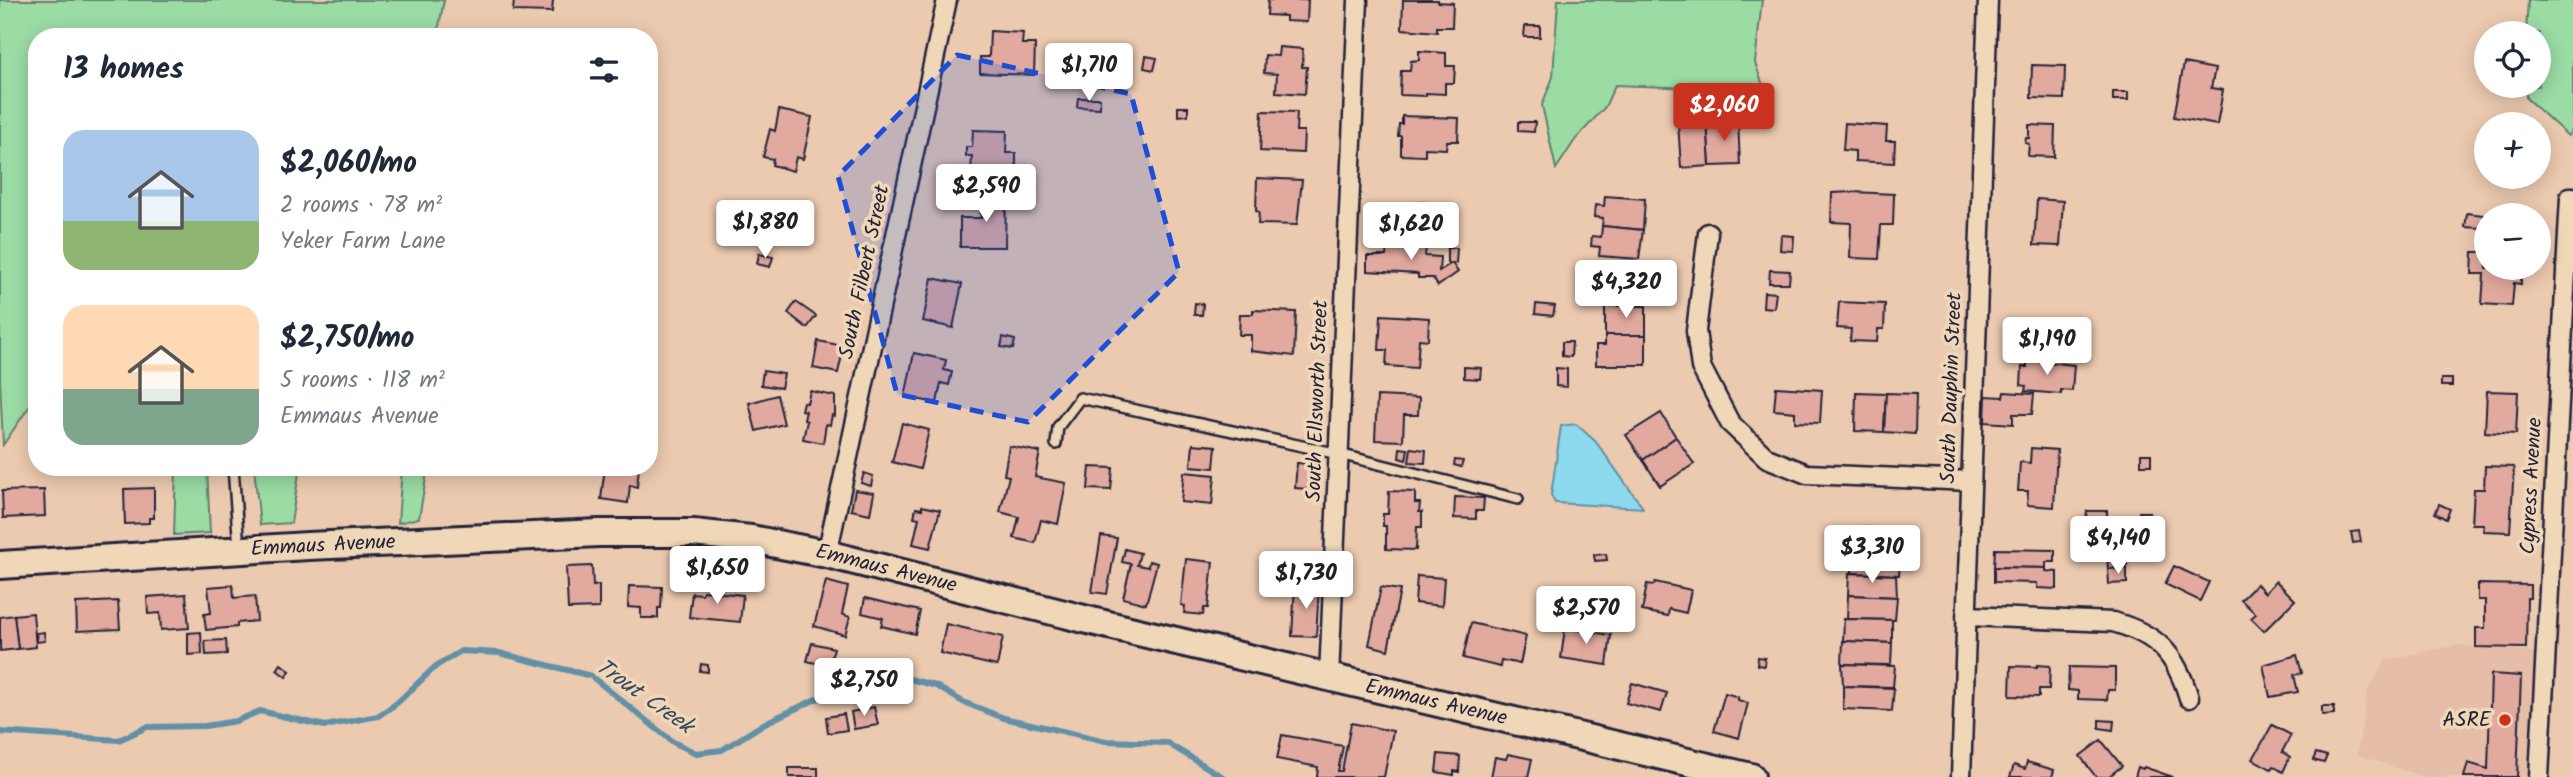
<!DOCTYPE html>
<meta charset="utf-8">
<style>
:root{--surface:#fff;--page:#f6f6f7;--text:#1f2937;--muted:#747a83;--accent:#c8321e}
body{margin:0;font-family:Kalam,sans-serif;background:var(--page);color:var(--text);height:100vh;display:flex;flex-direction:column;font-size:26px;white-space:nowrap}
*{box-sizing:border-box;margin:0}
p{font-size:23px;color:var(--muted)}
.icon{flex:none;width:38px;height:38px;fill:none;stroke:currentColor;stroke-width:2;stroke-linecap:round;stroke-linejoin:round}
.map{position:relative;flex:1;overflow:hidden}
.drawer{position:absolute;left:28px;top:28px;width:630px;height:448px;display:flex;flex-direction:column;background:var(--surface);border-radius:28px;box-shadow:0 4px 18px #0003}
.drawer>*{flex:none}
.buttons{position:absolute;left:2474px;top:21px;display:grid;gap:14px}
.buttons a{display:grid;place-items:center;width:77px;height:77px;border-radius:50%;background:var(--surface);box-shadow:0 4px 18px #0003;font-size:35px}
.price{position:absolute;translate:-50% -60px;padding:0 16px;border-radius:7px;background:#fff;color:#222;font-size:23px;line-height:46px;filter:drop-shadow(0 2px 4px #0008)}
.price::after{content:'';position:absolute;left:50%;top:42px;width:21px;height:16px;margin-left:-10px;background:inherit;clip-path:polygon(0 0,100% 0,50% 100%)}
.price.selected{background:var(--accent);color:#fff}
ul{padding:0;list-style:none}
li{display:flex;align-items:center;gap:21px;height:175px;padding:0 35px}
li span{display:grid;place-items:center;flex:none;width:196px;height:140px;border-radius:21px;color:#555}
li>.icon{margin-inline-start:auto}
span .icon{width:84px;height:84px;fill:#fffc;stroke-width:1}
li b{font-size:30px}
h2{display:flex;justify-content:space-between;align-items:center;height:84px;padding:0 35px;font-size:30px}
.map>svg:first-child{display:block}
.built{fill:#e5bda9}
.green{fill:#9bdca5;stroke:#5e7f70;stroke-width:2}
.water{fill:#8dd9ed;stroke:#6290a6;stroke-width:2}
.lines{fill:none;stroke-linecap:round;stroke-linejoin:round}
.stream{stroke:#6290a6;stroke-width:6}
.building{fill:#e2aa9e;stroke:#22223b;stroke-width:2}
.service-casing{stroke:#22223b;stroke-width:14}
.minor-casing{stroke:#22223b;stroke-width:23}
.secondary-casing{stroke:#22223b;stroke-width:32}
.service{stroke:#efd7b7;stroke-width:9}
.minor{stroke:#efd7b7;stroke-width:18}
.secondary{stroke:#efd7b7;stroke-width:26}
.marked{fill:#1d4ed8;fill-opacity:0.2;stroke:#1d4ed8;stroke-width:5;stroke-dasharray:14 9;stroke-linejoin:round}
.poi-dot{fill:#c8321e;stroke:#efd7b7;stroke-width:2.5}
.labels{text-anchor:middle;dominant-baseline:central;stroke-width:7;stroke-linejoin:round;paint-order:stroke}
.street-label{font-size:21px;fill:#22223b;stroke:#efd7b7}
.poi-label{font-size:21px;fill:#22223b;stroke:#efd7b7;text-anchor:end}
.water-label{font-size:23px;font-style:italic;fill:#37475f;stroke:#efd7b7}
</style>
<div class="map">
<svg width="2573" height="777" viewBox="0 0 2573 777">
<rect width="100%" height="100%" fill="#eccab0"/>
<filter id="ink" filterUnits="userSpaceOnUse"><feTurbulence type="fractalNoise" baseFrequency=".0143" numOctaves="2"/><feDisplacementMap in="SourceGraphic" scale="14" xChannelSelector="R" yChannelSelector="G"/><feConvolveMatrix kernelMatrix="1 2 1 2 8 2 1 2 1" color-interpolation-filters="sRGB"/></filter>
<g filter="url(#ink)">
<polygon class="built" points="2457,645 2535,652 2528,777 2425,777 2357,755 2368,690 2386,660"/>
<g class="green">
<polygon points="0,0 444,0 437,37 37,37 37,395 3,445 0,381"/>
<polygon points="1558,0 1762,0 1755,63 1768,99 1722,89 1615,85 1605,107 1575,140 1556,169 1542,105 1553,77"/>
<polygon points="2528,0 2573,0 2573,128 2568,136 2526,98 2526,86 2539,86 2539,33 2526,33"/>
<polygon points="176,467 207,467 210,533 174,535"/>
<polygon points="254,467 300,467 291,523 260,525"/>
<polygon points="402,467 428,467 419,518 398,523"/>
</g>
<polygon class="water" points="1576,424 1596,442 1643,508 1555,503 1551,495 1561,426"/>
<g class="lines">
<polyline class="stream" points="0,732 119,740 147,727 205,726 236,721 260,711 325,726 378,716 397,703 436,666 461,651 499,653 591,676 673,742 696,753 722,750 765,723 829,693 877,682 910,679 936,686 963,702 1004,718 1106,741 1167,743 1223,777"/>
</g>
<g class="building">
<polygon points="514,0 553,0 552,12 513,11"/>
<polygon points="1268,0 1308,0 1307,22 1286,21 1286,16 1267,15"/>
<polygon points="1403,0 1438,0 1438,2 1453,3 1452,27 1437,27 1437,32 1402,29"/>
<polygon points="1525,26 1540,26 1540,37 1524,37"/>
<polygon points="990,31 1023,33 1022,44 1035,44 1034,75 980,73 980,57 989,57"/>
<polygon points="1279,47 1303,49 1302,67 1307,67 1305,94 1276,92 1277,74 1264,73 1265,55 1278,56"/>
<polygon points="1419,51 1446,53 1446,66 1455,66 1454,83 1445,83 1445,94 1426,93 1426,96 1400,95 1401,71 1410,71 1411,61 1419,60"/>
<polygon points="1146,56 1157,58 1154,70 1144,68"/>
<polygon points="2184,63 2215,69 2211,88 2223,90 2217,125 2174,117"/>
<polygon points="2032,65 2065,66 2064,99 2031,98"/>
<rect x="2113" y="92" width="15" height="8"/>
<polygon points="1078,98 1100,98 1100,108 1077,107"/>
<polygon points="1178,107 1188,107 1188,115 1178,116"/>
<polygon points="779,110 812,117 803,159 796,157 793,171 772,165 773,159 763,157 770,129 775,131"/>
<polygon points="1262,111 1297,112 1296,131 1304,131 1303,153 1260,151"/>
<polygon points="1402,116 1459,118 1458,141 1447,141 1446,149 1425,148 1425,156 1401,155 1401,136 1398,136 1399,124 1402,124"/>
<polygon points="1738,120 1740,165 1710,166 1707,121"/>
<polygon points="1707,121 1710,166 1681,168 1678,122"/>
<polygon points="1518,122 1535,122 1534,132 1518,131"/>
<polygon points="1845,123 1887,126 1886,141 1895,141 1894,163 1855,161 1855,151 1843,150"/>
<polygon points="2029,125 2055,126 2054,157 2028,156 2029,144 2025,143 2026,138 2029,138"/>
<polygon points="973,130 1007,131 1006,153 1016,153 1016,173 971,172 972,156 966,156 966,147 972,147"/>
<polygon points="1257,178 1302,180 1297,225 1258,224 1259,212 1256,211"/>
<polygon points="1853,192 1894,194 1893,225 1881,225 1879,259 1850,258 1851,223 1831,222 1832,193"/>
<polygon points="979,194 1006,194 1005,247 960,247 960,218 981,218"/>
<polygon points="1605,196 1645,199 1643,230 1602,226 1603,218 1594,217 1595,205 1604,206"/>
<polygon points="2037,199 2063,201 2060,246 2034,245"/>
<polygon points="1419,202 1450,205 1447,240 1416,237"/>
<polygon points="2467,213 2484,215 2482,228 2465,227"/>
<polygon points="1602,226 1643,230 1639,259 1599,256 1600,247 1591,246 1592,236 1601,237"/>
<polygon points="2486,233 2487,268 2521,268 2521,284 2514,283 2512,306 2482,304 2484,274 2472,274 2473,252 2485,252"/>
<polygon points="1781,235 1794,236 1793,251 1780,250"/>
<polygon points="1420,238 1427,238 1425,256 1440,257 1439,271 1452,263 1458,272 1438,286 1433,278 1418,278 1418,274 1367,271 1367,256 1386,256 1387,242 1420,244"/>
<polygon points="1447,248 1457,248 1456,263 1447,263"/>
<polygon points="759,254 773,257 770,267 757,264"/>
<polygon points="1770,270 1790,271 1789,283 1769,283"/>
<polygon points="932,278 962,284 953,328 923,321"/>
<polygon points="1764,292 1776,293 1774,308 1763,307"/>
<polygon points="796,302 816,316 807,328 788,313"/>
<polygon points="1839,302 1885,304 1884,329 1878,329 1877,342 1850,341 1851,329 1837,328"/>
<polygon points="1195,303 1203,304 1202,315 1194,315"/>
<polygon points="1536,304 1555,306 1553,316 1535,314"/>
<rect x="1605" y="306" width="41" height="29"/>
<polygon points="1253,310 1296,312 1294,356 1251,351 1251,335 1239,335 1240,314 1253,314"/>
<polygon points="1381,315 1429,318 1428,340 1419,339 1417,368 1386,366 1387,350 1379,350"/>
<polygon points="2062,320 2074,320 2074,330 2062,329"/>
<polygon points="1605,335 1646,335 1646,365 1596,365 1596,345 1605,345"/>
<polygon points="1003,337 1015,340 1013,349 1001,347"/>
<rect x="2062" y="338" width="12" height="9"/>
<polygon points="818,341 844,346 838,373 813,368"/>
<polygon points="1562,342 1572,342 1571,357 1562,356"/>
<polygon points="914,353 946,360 944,370 952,372 949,385 941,383 937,403 905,397"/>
<polygon points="2027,360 2074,365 2072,391 2061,390 2061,394 2025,391 2026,386 2021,385 2022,367 2027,367"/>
<polygon points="1464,367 1481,368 1480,379 1464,378"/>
<polygon points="1556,368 1567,369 1567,387 1556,386"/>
<polygon points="763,371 784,374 781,388 761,385"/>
<rect x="2441" y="379" width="11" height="7"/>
<polygon points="1776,387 1822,390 1820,423 1795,422 1795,412 1774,410"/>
<polygon points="810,391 835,396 835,416 832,415 830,425 826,424 823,443 803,439 807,421 804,420 806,411 801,410 803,402 807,403"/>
<polygon points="2487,391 2518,392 2516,434 2485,432"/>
<polygon points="1856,392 1886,393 1884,432 1855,431"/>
<polygon points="2004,392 2034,394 2032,414 2013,414 2013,424 1985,422 1986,396 2003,397"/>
<polygon points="1886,393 1916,394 1915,434 1884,432"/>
<polygon points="777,395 784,424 756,431 749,403"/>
<polygon points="1377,396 1419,398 1418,415 1404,415 1403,441 1375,440"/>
<polygon points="1661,413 1676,437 1643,460 1626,435"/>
<polygon points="902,423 929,430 920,469 892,462"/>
<polygon points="1676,437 1694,464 1660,486 1643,460"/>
<polygon points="1193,444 1216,446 1214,468 1191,466"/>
<polygon points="1009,446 1040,452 1035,477 1066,483 1058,524 1041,520 1035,543 1014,538 1019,517 1000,512 1009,476 1004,475"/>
<polygon points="1400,448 1408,449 1406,460 1399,458"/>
<polygon points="1411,448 1426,450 1425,463 1409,462"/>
<polygon points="2031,448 2057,450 2054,507 2027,505 2028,491 2018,491 2020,462 2030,463"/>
<rect x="2141" y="454" width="10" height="11"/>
<polygon points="1455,460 1463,461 1461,467 1454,465"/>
<polygon points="1297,463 1320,465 1319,490 1295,488"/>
<polygon points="2485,466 2514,467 2510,532 2483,531 2484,524 2472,524 2474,489 2484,489"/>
<polygon points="605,467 639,467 637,487 630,485 628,503 601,499"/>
<polygon points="1090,467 1113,468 1111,490 1088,489"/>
<polygon points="1184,472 1215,475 1212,505 1181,502"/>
<polygon points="864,473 873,476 871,486 861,483"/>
<polygon points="154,488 154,518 149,518 149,523 125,524 124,489"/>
<polygon points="44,490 45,516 3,518 2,491"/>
<polygon points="855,490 874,493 870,514 851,510"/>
<polygon points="1389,491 1415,492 1415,503 1420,503 1419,512 1422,512 1422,527 1417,527 1416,550 1386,549 1386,526 1383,526 1383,514 1388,514"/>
<polygon points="1455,497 1484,498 1483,511 1476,511 1476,519 1454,518"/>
<polygon points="2439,504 2450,509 2446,519 2435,513"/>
<polygon points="922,506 940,510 930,548 913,544 919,518 914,517 916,508 922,509"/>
<polygon points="2087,511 2107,511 2107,521 2086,521"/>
<rect x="2139" y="512" width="10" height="8"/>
<polygon points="1853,527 1902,529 1899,550 1853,548"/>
<polygon points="2359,531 2361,542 2353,543 2351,532"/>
<polygon points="1101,536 1117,538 1107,594 1092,592"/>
<polygon points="1853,548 1901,550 1899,575 1852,573"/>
<polygon points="1125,549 1140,553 1137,565 1148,567 1149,561 1157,563 1146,604 1123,598 1131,564 1122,562"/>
<polygon points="1995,549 2055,550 2055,562 2046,562 2046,568 1994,567"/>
<polygon points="2107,552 2126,552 2127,568 2108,569"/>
<polygon points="1606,554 1607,560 1595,561 1594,555"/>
<polygon points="1186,559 1213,562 1208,608 1204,608 1203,615 1184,613 1185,606 1181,605"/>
<polygon points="592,566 593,586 599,585 599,608 568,609 566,567"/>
<polygon points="2174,566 2209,582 2200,601 2165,584"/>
<polygon points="1994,567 2046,568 2046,571 2057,572 2057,589 2037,588 2037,583 1994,582"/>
<polygon points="2127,568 2127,583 2109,584 2108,569"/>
<polygon points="1849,573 1896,575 1897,597 1848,595"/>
<polygon points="1417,576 1444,578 1442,606 1415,603"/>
<polygon points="826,581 848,587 842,614 850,617 845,635 814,626"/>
<polygon points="2276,581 2295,600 2264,631 2251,618 2256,614 2241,600 2257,584 2265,593"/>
<polygon points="1655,582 1691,590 1686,613 1669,609 1668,616 1642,611 1647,584 1654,585"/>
<polygon points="2478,584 2530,585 2530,598 2527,598 2526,648 2476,647 2476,628 2485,628 2485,600 2478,600"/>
<polygon points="233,585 234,598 255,596 257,621 237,623 237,627 206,630 204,614 211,613 208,587"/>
<polygon points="1295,585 1319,586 1316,637 1292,636"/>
<polygon points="629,586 662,587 661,608 658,608 658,618 641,618 641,608 628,607"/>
<polygon points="1381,587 1400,590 1388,650 1369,645"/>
<polygon points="703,591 743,595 740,622 689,617 692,593 702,594"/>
<polygon points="186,594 189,628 161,630 160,613 148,614 147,597"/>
<polygon points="1848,595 1897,597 1895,620 1847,619"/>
<polygon points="865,598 920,611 915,634 881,626 883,618 862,613"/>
<polygon points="118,601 120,629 77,631 76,603"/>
<polygon points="33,613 36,647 18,649 14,615"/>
<polygon points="14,615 18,649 0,651 0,617"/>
<polygon points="1844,619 1892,620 1892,643 1843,641"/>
<polygon points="1471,623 1526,636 1520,664 1501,660 1500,667 1463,658"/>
<polygon points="946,624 1003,637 997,666 940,653"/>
<polygon points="1565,628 1611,635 1607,665 1561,658"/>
<polygon points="44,632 45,641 37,642 36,633"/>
<polygon points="201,632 202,654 188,655 188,633"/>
<polygon points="226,640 227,654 206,655 205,641"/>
<polygon points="1843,641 1892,643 1891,665 1842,664"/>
<polygon points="812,643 834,648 829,666 807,661"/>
<polygon points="2297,655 2302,673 2294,675 2298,692 2270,697 2263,665"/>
<polygon points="1758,657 1765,658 1764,666 1757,665"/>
<polygon points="281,664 290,671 286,677 277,670"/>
<polygon points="701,664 708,665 708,672 700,671"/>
<polygon points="1842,664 1895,666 1893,687 1843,686"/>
<polygon points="2037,665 2050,666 2049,689 2039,689 2039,697 2010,696 2011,666 2037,667"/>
<polygon points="2069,667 2115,668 2115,690 2108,690 2107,700 2078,699 2078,691 2068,690"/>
<polygon points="2491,674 2521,676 2517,777 2464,777 2468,763 2488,769"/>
<polygon points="1632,683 1667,693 1661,712 1626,703"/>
<polygon points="1843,686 1894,688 1892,711 1843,709"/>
<polygon points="1725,693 1738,697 1738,700 1748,703 1739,738 1714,731"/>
<polygon points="2322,706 2334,706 2334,714 2322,715"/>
<polygon points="874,707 878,725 854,729 851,712"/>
<polygon points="844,714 847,730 828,733 826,717"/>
<polygon points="2099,720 2114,721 2113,730 2099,728"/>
<polygon points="1351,723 1393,731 1384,777 1317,777 1318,767 1277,759 1282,735 1343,746 1338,771 1342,771"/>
<polygon points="2272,725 2291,735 2282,752 2290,757 2283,772 2273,766 2271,769 2253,759"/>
<polygon points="2101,740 2122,766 2108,777 2096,777 2080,756"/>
<polygon points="2316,753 2327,756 2324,763 2313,760"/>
<polygon points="1438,754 1460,756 1459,772 1454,771 1454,775 1436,772"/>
<polygon points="1508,754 1532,759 1528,777 1491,777 1495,757 1506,759"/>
<polygon points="2027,762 2054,770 2052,777 2010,777 2014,765 2025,769"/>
<polygon points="2138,767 2143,769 2144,767 2173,777 2135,777"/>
<rect x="789" y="768" width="29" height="9"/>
</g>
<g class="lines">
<g class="service-casing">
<g id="service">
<polyline points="1056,444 1058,427 1080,398 1339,454 1518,499"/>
<polyline points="233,467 239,548"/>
</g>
</g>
<g class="minor-casing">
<g id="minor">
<polyline points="1708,233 1696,331 1701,367 1730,423 1767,458 1807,474 1971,481"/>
<polyline points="827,554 947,0"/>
<path d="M1966,616L2113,622C2157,634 2176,654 2189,698"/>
<polyline points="1329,678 1358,0"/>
<polyline points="1961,777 1988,0"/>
<polyline points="2539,777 2570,197 2573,197"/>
</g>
</g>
<g class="secondary-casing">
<polyline id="secondary" points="0,565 308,546 599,533 693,533 751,539 827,554 1096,622 1751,777"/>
</g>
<use href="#service" class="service"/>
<use href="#minor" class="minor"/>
<use href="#secondary" class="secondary"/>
</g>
</g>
<path class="marked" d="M957,55L1131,94L1179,272L1028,422L897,394L838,176Z"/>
<circle class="poi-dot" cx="2505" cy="720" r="7"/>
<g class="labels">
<g class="street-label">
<text transform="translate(865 272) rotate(-78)">South Filbert Street</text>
<text transform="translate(1952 388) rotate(-88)">South Dauphin Street</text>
<text transform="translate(1318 401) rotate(-88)">South Ellsworth Street</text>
<text transform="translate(2532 486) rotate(-87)">Cypress Avenue</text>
<text transform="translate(323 546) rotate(-3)">Emmaus Avenue</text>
<text transform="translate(886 569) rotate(14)">Emmaus Avenue</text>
<text transform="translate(1436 703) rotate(13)">Emmaus Avenue</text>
</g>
<g class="poi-label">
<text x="2491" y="720">ASRE</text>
</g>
<g class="water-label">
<text transform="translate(644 697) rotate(35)">Trout Creek</text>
</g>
</g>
</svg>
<div class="buttons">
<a><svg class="icon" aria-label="locate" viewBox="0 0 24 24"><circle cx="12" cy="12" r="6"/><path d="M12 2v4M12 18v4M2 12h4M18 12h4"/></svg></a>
<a>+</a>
<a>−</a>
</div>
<b class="price" style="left:1089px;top:103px">$1,710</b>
<b class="price selected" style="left:1724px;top:143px">$2,060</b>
<b class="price" style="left:986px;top:224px">$2,590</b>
<b class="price" style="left:765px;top:260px">$1,880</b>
<b class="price" style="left:1411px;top:262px">$1,620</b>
<b class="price" style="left:1626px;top:320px">$4,320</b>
<b class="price" style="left:2047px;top:377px">$1,190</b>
<b class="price" style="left:2118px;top:576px">$4,140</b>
<b class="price" style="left:1872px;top:585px">$3,310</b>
<b class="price" style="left:717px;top:606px">$1,650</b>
<b class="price" style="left:1306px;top:611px">$1,730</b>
<b class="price" style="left:1586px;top:646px">$2,570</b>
<b class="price" style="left:864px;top:718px">$2,750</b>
<section class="drawer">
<h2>13 homes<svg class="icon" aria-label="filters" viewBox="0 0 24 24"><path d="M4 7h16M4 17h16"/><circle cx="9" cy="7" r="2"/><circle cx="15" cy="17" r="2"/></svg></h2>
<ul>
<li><span style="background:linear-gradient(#a9c7e8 65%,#8fb573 0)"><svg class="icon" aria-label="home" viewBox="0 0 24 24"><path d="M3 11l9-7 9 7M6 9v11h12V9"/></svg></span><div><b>$2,060/mo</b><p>2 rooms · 78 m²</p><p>Yeker Farm Lane</p></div></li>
<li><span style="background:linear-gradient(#ffd9b3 60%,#7fa58c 0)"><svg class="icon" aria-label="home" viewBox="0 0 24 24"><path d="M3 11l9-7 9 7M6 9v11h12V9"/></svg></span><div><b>$2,750/mo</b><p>5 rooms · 118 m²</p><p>Emmaus Avenue</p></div></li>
</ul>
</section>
</div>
